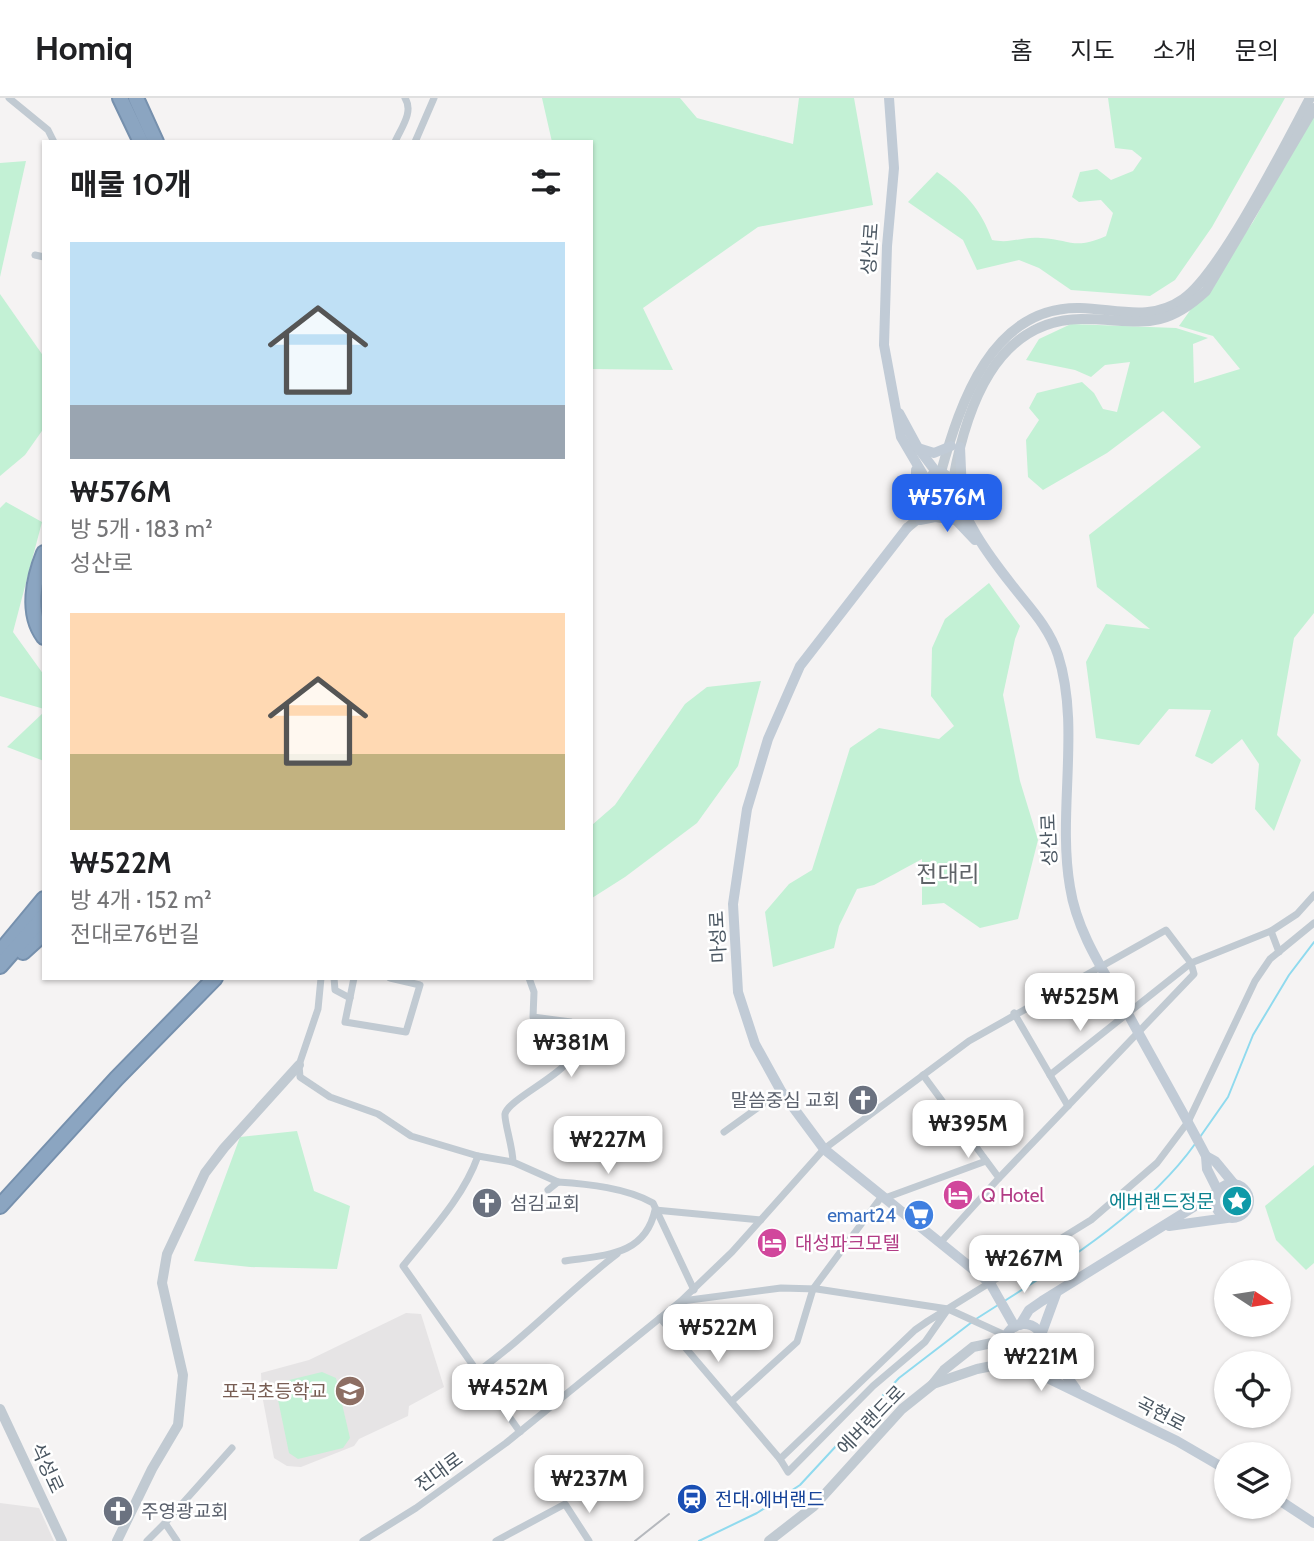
<!DOCTYPE html>
<html lang="ko">
<meta charset="utf-8">
<style>
:root{--surface:#fff;--page:#f6f6f6;--text:#202124;--muted:#757577;--line:#e0e0e0;--accent:#2563eb}
body{margin:0;font-family:Cabin,"Noto Sans KR",sans-serif;background:var(--page);color:var(--text);height:100vh;display:flex;flex-direction:column;font-size:26px;white-space:nowrap}
*{box-sizing:border-box;margin:0}
p{font-size:23px;color:var(--muted)}
.icon{flex:none;width:38px;height:38px;fill:none;stroke:currentColor;stroke-width:2;stroke-linecap:round;stroke-linejoin:round}
.map{position:relative;flex:1;overflow:hidden}
.side{position:absolute;left:42px;top:42px;width:551px;height:840px;display:flex;flex-direction:column;background:var(--surface);border-radius:0px;box-shadow:0 2px 5px #0004}
.side>*{flex:none}
.needle{width:46px;rotate:102deg}
.fabs{position:absolute;left:1214px;top:1162px;display:grid;gap:14px}
.fabs a{display:grid;place-items:center;width:77px;height:77px;border-radius:50%;background:var(--surface);box-shadow:0 2px 5px #0004;font-size:35px}
.price{position:absolute;translate:-50% -60px;padding:0 16px;border-radius:14px;background:#fff;color:#222;font-size:23px;line-height:46px;filter:drop-shadow(0 2px 4px #0008)}
.price::after{content:'';position:absolute;left:50%;top:42px;width:21px;height:16px;margin-left:-10px;background:inherit;clip-path:polygon(0 0,100% 0,50% 100%)}
.price.on{background:var(--accent);color:#fff}
ul{padding:0;list-style:none}
li{display:grid;align-content:center;gap:14px;height:371px;padding:0 28px}
li span{display:grid;place-items:center;height:217px;border-radius:0px;color:#555}
li>.icon{margin-inline-start:auto}
span .icon{width:126px;height:126px;fill:#fffc;stroke-width:1}
li b{font-size:30px}
h2{display:flex;justify-content:space-between;align-items:center;height:84px;padding:0 28px;font-size:30px}
header{display:flex;align-items:center;gap:42px;box-sizing:border-box;height:98px;padding:0 35px;background:var(--surface);border-bottom:2px solid var(--line)}
header strong{font-size:33px}
nav{display:flex;gap:38px;margin-inline-start:auto;font-size:24px}
.map>svg:first-child{display:block}
.education{fill:#e6e4e5}
.green{fill:#c3f1d5}
.lines{fill:none;stroke-linecap:round;stroke-linejoin:round}
.stream{stroke:#90daee;stroke-width:2}
.motorway-casing{stroke:#7690ad;stroke-width:18}
.minor{stroke:#c1cad2;stroke-width:7}
.tertiary{stroke:#c1cad2;stroke-width:10}
.secondary{stroke:#c1cbd6;stroke-width:10}
.motorway{stroke:#8ba5c1;stroke-width:14}
.tram{stroke:#b5b8bd;stroke-width:2}
.labels{text-anchor:middle;dominant-baseline:central;stroke-width:5;stroke-linejoin:round;paint-order:stroke}
.street-label{font-size:19px;fill:#4a5661;stroke:#fff}
.worship-label{font-size:19px;fill:#5b616d;stroke:#fff;text-anchor:start}
.hotel-label{font-size:19px;fill:#b23c85;stroke:#fff;text-anchor:start}
.culture-label{font-size:19px;fill:#0d838f;stroke:#fff;text-anchor:end}
.shop-label{font-size:19px;fill:#366cbe;stroke:#fff;text-anchor:end}
.education-label{font-size:19px;fill:#785e54;stroke:#fff;text-anchor:end}
.transit-label{font-size:19px;fill:#164399;stroke:#fff;text-anchor:start}
.quarter-label{font-size:23px;fill:#5f6368;stroke:#fff}
</style>
<header>
<strong>Homiq</strong>
<nav><a>홈</a><a>지도</a><a>소개</a><a>문의</a></nav>
</header>
<div class="map">
<svg width="1314" height="1443" viewBox="0 0 1314 1443">
<rect width="100%" height="100%" fill="#f5f3f3"/>
<g class="education">
<polygon points="406,1215 421,1216 444,1289 409,1308 408,1318 359,1341 354,1348 301,1369 287,1368 274,1360 262,1297 261,1275 309,1262"/>
<polygon points="0,1405 39,1410 54,1443 0,1443"/>
</g>
<g class="green">
<polygon points="542,0 680,0 697,20 793,46 799,0 854,0 873,107 758,129 643,210 673,272 592,271 592,44 552,44"/>
<path d="M1108,0H1285L1212,129L1175,182L1150,198L1071,192L1039,170L1019,162L977,172L963,142L908,104L937,74C964,93 981,111 992,142C1012,146 1023,138 1041,140C1072,142 1074,152 1106,138L1113,115L1101,102L1079,104L1072,99L1080,74L1097,71L1111,82L1133,73L1142,60L1132,52L1115,50Z"/>
<polygon points="1314,14 1314,515 1294,540 1277,637 1301,662 1274,733 1255,711 1259,666 1242,641 1212,666 1195,658 1211,612 1169,611 1139,647 1096,640 1086,564 1106,526 1150,531 1097,489 1089,437 1201,349 1163,313 1107,355 1043,392 1028,379 1026,342 1039,322 1029,310 1037,295 1082,284 1094,295 1103,311 1117,314 1130,264 1105,267 1091,279 1075,272 1026,262 1039,241 1071,226 1176,230 1208,240 1193,246 1194,285 1240,271 1213,238 1179,228 1253,124"/>
<polygon points="26,63 0,179 0,65"/>
<polygon points="0,196 44,259 44,330 25,357 0,378"/>
<polygon points="6,404 42,424 13,534 44,577 44,611 0,598 0,410"/>
<polygon points="989,485 1020,528 1015,541 1003,597 1020,683 1038,742 1018,821 980,830 944,805 922,807 922,761 874,787 857,791 839,828 834,850 773,869 765,814 789,786 812,772 850,650 879,630 939,641 954,628 931,598 932,550 945,521"/>
<polygon points="761,583 738,668 697,725 625,779 592,800 592,727 615,707 685,606 707,589"/>
<polygon points="44,614 44,663 7,649"/>
<polygon points="297,1033 314,1093 350,1108 337,1171 250,1169 194,1163 240,1039"/>
<polygon points="1314,1067 1314,1165 1306,1172 1276,1142 1265,1108"/>
<polygon points="322,1274 336,1280 350,1340 343,1350 298,1361 289,1355 276,1292 285,1283"/>
</g>
<g class="lines">
<g class="stream">
<polyline points="1200,1039 1228,999 1253,937 1289,877 1314,844"/>
<path d="M1006,1202C1071,1161 1150,1109 1195,1046"/>
<polyline points="976,1221 998,1207"/>
<polyline points="699,1443 757,1415 800,1387 899,1280 972,1224"/>
</g>
<g class="motorway-casing">
<g id="motorway">
<polyline points="120,0 141,44"/>
<polyline points="136,0 156,44"/>
<path d="M44,455C34,480 26,515 44,539"/>
<polyline points="0,854 44,801"/>
<polyline points="23,854 44,835"/>
<polyline points="0,868 44,818"/>
<polyline points="0,1108 116,981 215,880"/>
</g>
</g>
<g class="minor">
<polyline points="9,0 48,32 54,44"/>
<path d="M395,44C401,30 414,14 405,0"/>
<polyline points="415,44 434,0"/>
<polyline points="35,157 44,159"/>
<polyline points="1271,833 1279,854"/>
<polyline points="321,880 318,911 299,967 300,979 330,999 378,1016 411,1038 478,1058"/>
<polyline points="334,880 335,892 350,900"/>
<polyline points="354,880 345,924 406,934 420,887 390,880"/>
<path d="M529,880L534,894L533,919L571,924L573,930L571,960C560,978 508,1002 505,1016C504,1023 513,1050 513,1064L558,1084"/>
<polyline points="1014,915 1068,1008"/>
<polyline points="923,977 999,1080 941,1144"/>
<polyline points="1050,977 1191,865 1271,833 1297,816 1314,797"/>
<polyline points="724,1034 781,993"/>
<path d="M513,1064L478,1058C463,1100 430,1134 403,1168L520,1334"/>
<path d="M548,1092L558,1084C588,1086 627,1090 653,1105L694,1192"/>
<polyline points="885,1100 986,1063"/>
<path d="M565,1163C605,1157 645,1158 655,1112L761,1122"/>
<polyline points="682,1203 781,1190 817,1191 948,1211 1007,1238"/>
<polyline points="948,1211 925,1244 873,1288 788,1374 780,1361 915,1232 928,1223 1091,1122 1157,1065 1188,1024 1255,883 1270,861 1314,825"/>
<polyline points="660,1220 780,1361"/>
<path d="M477,1274C527,1239 568,1193 617,1156"/>
<polyline points="732,1303 797,1244 813,1191 882,1098"/>
<polyline points="165,1425 232,1350"/>
<polyline points="147,1443 165,1425 177,1443"/>
<polyline points="363,1443 416,1410 506,1345 681,1203 732,1154 824,1051 969,943 1166,832 1191,865 1194,876 999,1080"/>
<polyline points="496,1443 565,1406 589,1443"/>
</g>
<g class="tertiary">
<path d="M941,374C960,305 992,208 1080,210C1117,211 1150,224 1183,201C1220,176 1286,45 1310,0"/>
<path d="M953,382C966,311 995,222 1081,221C1137,221 1160,236 1206,193L1314,10"/>
<polyline points="907,430 942,401"/>
<polyline points="933,1286 977,1271 1017,1263"/>
<polyline points="0,1311 62,1443"/>
<polyline points="117,1443 152,1371 178,1327 183,1277 162,1185 167,1156 205,1075 224,1050 299,967"/>
<polyline points="769,1443 814,1408 902,1311 932,1287 944,1272 973,1249 1006,1242"/>
</g>
<g class="secondary">
<polyline points="889,0 894,70 887,148 884,247 901,339 928,385 930,396 943,401 954,390"/>
<polyline points="899,315 918,350 937,375"/>
<polyline points="960,349 962,395"/>
<polyline points="918,350 934,355 951,348"/>
<path d="M928,385L932,377L941,374L953,382C963,422 986,454 1012,487C1029,509 1049,529 1058,557C1081,629 1057,714 1070,789C1077,835 1105,875 1127,914C1153,962 1181,1010 1206,1058L1207,1071L1218,1093"/>
<polyline points="943,401 956,422 975,442"/>
<polyline points="916,414 916,372"/>
<polyline points="920,422 935,419 956,422"/>
<polyline points="907,430 800,568 768,641 747,711 733,806 738,894 755,946 781,993 824,1051 990,1185 1015,1229"/>
<polyline points="1206,1058 1215,1063 1234,1086"/>
<circle cx="1232" cy="1103" r="17"/>
<polyline points="1169,1128 1227,1120"/>
<circle cx="1024" cy="1245" r="19"/>
<polyline points="1020,1227 1029,1212 1042,1203 1216,1095"/>
<polyline points="1041,1237 1056,1196"/>
<polyline points="1043,1246 1076,1291"/>
<polyline points="1024,1264 1035,1274 1177,1343 1227,1372"/>
<polyline points="1279,1402 1314,1425"/>
</g>
<use href="#motorway" class="motorway"/>
<polyline class="tram" points="635,1443 669,1416"/>
</g>
<defs>
<g id="church-disc" transform="scale(1.575)"><circle r="9.5" fill="#6b7280" stroke="#fff"/><path d="M-1.2-6h2.4v3.5h3.3v2.4h-3.3V6h-2.4V-.1h-3.3v-2.4h3.3Z" fill="#fff"/></g>
<g id="hotel-disc" transform="scale(1.575)"><circle r="9.5" fill="#d1479c" stroke="#fff"/><path d="M-6-4.5h1.5V1H6V5H4.5V3h-9V5H-6ZM-4 0a1.8 1.8 0 1 1 3.6 0ZM.5 0V-2.5h3Q6-2.5 6 0Z" fill="#fff"/></g>
<g id="sight-disc" transform="scale(1.575)"><circle r="9.5" fill="#0f9aa8" stroke="#fff"/><path d="M0-6L1.8-2.2L6-1.7L2.9 1.2L3.7 5.4L0 3.3L-3.7 5.4L-2.9 1.2L-6-1.7L-1.8-2.2Z" fill="#fff"/></g>
<g id="supermarket-disc" transform="scale(1.575)"><circle r="9.5" fill="#3f7fe0" stroke="#fff"/><path d="M-6-5.5h2.5l.6 2H6L4.5 2H-2.5L-4.4-4H-6ZM-1.5 3.2a1.3 1.3 0 1 0 .1 0ZM3 3.2a1.3 1.3 0 1 0 .1 0Z" fill="#fff"/></g>
<g id="school-disc" transform="scale(1.575)"><circle r="9.5" fill="#8d6e63" stroke="#fff"/><path d="M0-5L7-2L0 1L-7-2ZM-4 1L0 2.5L4 1V4Q0 6-4 4Z" fill="#fff"/></g>
<g id="station-disc" transform="scale(1.575)"><circle r="9.5" fill="#1a4fb4" stroke="#fff"/><path d="M-3-6H3Q5-6 5-4V2Q5 4 3 4L4.5 6H3L1.5 4h-3L-3 6H-4.5L-3 4Q-5 4-5 2V-4Q-5-6-3-6ZM-3.5-4v3h7v-3ZM-3.5 1v1.5H-2V1ZM2 1v1.5H3.5V1Z" fill="#fff"/></g>
</defs>
<g fill-rule="evenodd">
<use href="#church-disc" x="863" y="1002"/>
<use href="#hotel-disc" x="958" y="1097"/>
<use href="#sight-disc" x="1237" y="1103"/>
<use href="#church-disc" x="487" y="1105"/>
<use href="#supermarket-disc" x="919" y="1117"/>
<use href="#hotel-disc" x="772" y="1145"/>
<use href="#school-disc" x="350" y="1293"/>
<use href="#station-disc" x="692" y="1401"/>
<use href="#church-disc" x="118" y="1413"/>
</g>
<g class="labels">
<g class="street-label">
<text transform="translate(870 151) rotate(-86)">성산로</text>
<text transform="translate(1049 742) rotate(-92)">성산로</text>
<text transform="translate(718 839) rotate(-93)">마성로</text>
<text transform="translate(1161 1316) rotate(27)">곡현로</text>
<text transform="translate(871 1322) rotate(-46)">에버랜드로</text>
<text transform="translate(47 1370) rotate(65)">석성로</text>
<text transform="translate(439 1374) rotate(-36)">전대로</text>
</g>
<g class="worship-label">
<text x="840" y="1002" text-anchor="end">말씀중심 교회</text>
<text x="510" y="1105">섬김교회</text>
<text x="141" y="1413">주영광교회</text>
</g>
<g class="hotel-label">
<text x="981" y="1097">Q Hotel</text>
<text x="795" y="1145">대성파크모텔</text>
</g>
<g class="culture-label">
<text x="1214" y="1103">에버랜드정문</text>
</g>
<g class="shop-label">
<text x="896" y="1117">emart24</text>
</g>
<g class="education-label">
<text x="327" y="1293">포곡초등학교</text>
</g>
<g class="transit-label">
<text x="715" y="1401">전대·에버랜드</text>
</g>
<g class="quarter-label">
<text x="948" y="776">전대리</text>
</g>
</g>
</svg>
<div class="fabs">
<a><svg class="needle" viewBox="-14 -14 28 28"><path d="M0-13l5 13h-10z" fill="#e53935"/><path d="M0 13l5-13h-10z" fill="#757577"/></svg></a>
<a><svg class="icon" aria-label="locate" viewBox="0 0 24 24"><circle cx="12" cy="12" r="6"/><path d="M12 2v4M12 18v4M2 12h4M18 12h4"/></svg></a>
<a><svg class="icon" aria-label="layers" viewBox="0 0 24 24"><path d="M12 4l9 5-9 5-9-5zM3 14l9 5 9-5"/></svg></a>
</div>
<b class="price on" style="left:947px;top:436px">₩576M</b>
<b class="price" style="left:1080px;top:935px">₩525M</b>
<b class="price" style="left:571px;top:981px">₩381M</b>
<b class="price" style="left:968px;top:1062px">₩395M</b>
<b class="price" style="left:608px;top:1078px">₩227M</b>
<b class="price" style="left:1024px;top:1197px">₩267M</b>
<b class="price" style="left:718px;top:1266px">₩522M</b>
<b class="price" style="left:1041px;top:1295px">₩221M</b>
<b class="price" style="left:508px;top:1326px">₩452M</b>
<b class="price" style="left:589px;top:1417px">₩237M</b>
<section class="side">
<h2>매물 10개<svg class="icon" aria-label="filters" viewBox="0 0 24 24"><path d="M4 7h16M4 17h16"/><circle cx="9" cy="7" r="2"/><circle cx="15" cy="17" r="2"/></svg></h2>
<ul>
<li><span style="background:linear-gradient(#bfe0f5 75%,#9aa5b1 0)"><svg class="icon" aria-label="home" viewBox="0 0 24 24"><path d="M3 11l9-7 9 7M6 9v11h12V9"/></svg></span><div><b>₩576M</b><p>방 5개 · 183 m²</p><p>성산로</p></div></li>
<li><span style="background:linear-gradient(#ffd9b3 65%,#c2b280 0)"><svg class="icon" aria-label="home" viewBox="0 0 24 24"><path d="M3 11l9-7 9 7M6 9v11h12V9"/></svg></span><div><b>₩522M</b><p>방 4개 · 152 m²</p><p>전대로76번길</p></div></li>
</ul>
</section>
</div>
